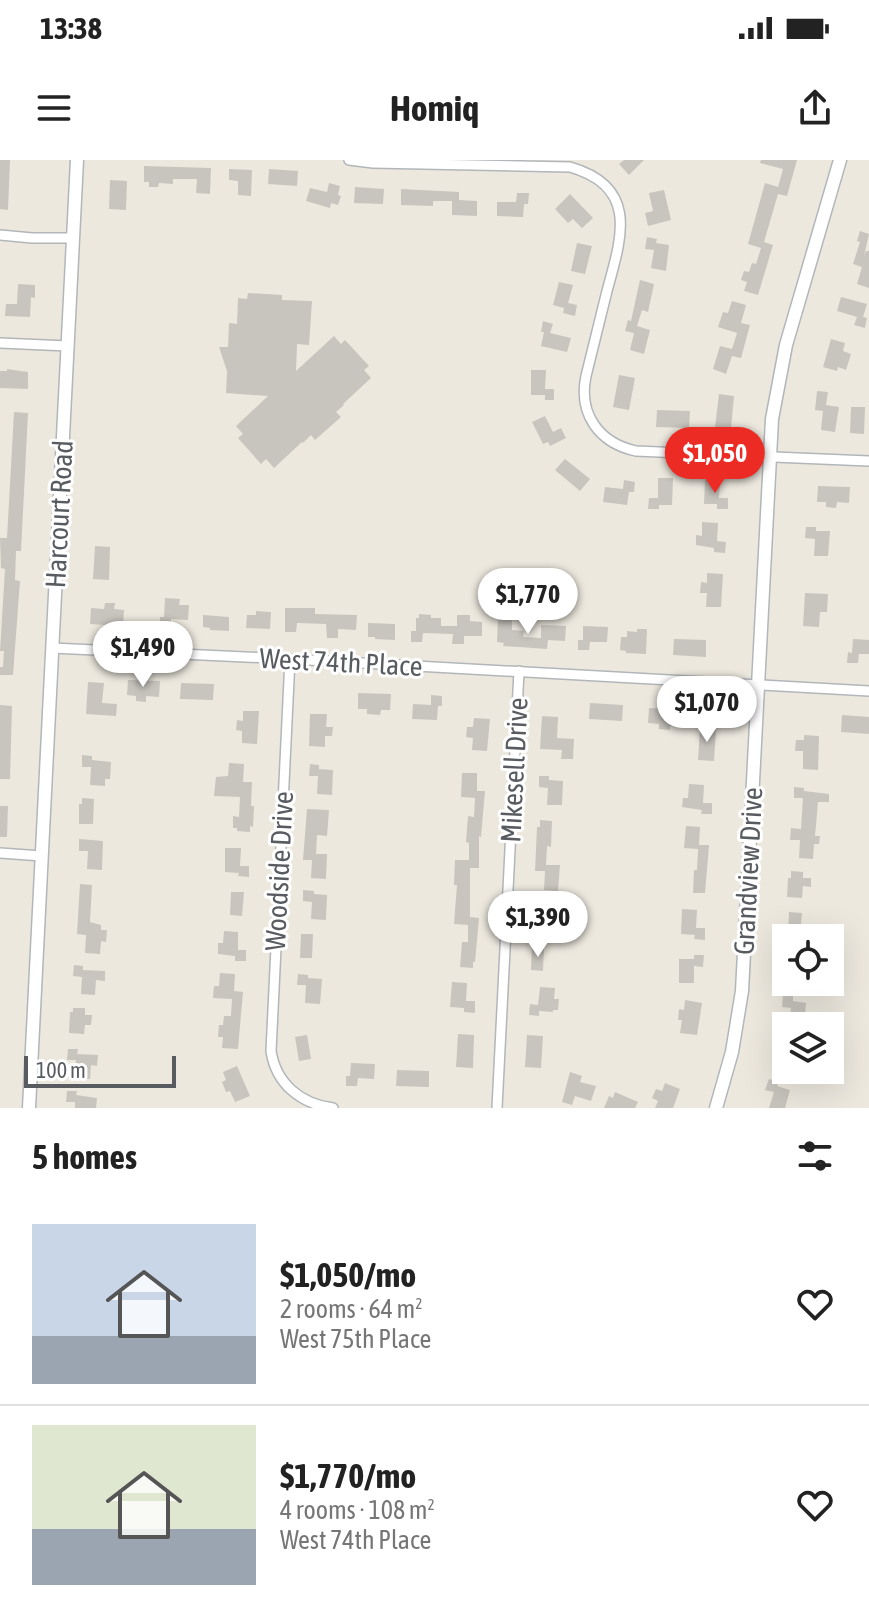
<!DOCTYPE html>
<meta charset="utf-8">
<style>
:root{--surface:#fff;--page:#f2f2f2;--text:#222;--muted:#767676;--line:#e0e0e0;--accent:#ec2c24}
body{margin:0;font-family:"Asap Condensed",sans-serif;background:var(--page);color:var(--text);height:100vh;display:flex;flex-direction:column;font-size:30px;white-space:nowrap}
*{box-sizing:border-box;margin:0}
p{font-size:26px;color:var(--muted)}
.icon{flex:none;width:44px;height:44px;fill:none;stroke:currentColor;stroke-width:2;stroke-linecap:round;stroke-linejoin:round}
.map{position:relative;height:948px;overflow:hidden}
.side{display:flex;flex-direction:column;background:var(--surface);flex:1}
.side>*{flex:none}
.tools{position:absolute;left:772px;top:764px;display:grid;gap:16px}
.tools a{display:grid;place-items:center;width:72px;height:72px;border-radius:0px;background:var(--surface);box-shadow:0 8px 32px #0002;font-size:40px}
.scale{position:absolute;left:24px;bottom:20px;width:152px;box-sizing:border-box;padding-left:8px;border:4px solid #585c60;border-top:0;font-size:22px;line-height:28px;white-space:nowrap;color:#585c60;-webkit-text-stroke:6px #fff;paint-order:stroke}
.price{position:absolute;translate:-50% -68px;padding:0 18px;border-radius:28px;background:#fff;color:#222;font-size:26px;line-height:52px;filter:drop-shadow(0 2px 4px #0008)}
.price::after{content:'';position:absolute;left:50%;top:48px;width:24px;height:18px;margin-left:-12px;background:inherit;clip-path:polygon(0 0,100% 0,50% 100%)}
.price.selected{background:var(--accent);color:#fff}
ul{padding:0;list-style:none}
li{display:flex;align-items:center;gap:24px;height:200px;padding:0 32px}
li+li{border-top:2px solid var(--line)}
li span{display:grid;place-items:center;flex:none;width:224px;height:160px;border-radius:0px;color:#555}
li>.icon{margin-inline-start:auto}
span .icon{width:96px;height:96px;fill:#fffc;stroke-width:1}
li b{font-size:34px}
h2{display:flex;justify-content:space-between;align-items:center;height:96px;padding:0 32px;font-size:34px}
.status{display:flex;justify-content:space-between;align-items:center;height:56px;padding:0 40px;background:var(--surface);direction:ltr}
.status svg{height:22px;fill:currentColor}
header{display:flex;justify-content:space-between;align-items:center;height:104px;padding:0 32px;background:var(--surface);font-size:36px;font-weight:700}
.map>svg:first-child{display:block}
.building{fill:#c8c5be}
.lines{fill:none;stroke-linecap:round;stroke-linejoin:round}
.minor-casing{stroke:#b2b6ba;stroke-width:12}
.tertiary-casing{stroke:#b2b6ba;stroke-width:15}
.minor{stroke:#fff;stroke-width:9}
.tertiary{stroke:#fff;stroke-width:12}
.labels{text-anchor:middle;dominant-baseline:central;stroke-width:6;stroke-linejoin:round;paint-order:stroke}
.street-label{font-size:28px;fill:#585c60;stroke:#fff}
</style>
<div class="status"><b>13:38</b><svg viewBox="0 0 49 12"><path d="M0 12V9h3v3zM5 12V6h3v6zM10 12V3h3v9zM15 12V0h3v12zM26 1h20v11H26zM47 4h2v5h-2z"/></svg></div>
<header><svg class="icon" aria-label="menu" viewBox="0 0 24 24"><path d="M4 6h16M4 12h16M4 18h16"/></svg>Homiq<svg class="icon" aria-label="share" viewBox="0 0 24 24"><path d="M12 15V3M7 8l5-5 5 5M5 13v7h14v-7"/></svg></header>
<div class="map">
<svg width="869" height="948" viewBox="0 0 869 948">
<rect width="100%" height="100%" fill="#ece8de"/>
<g class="building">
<polygon points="0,0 10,0 8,50 0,49"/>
<polygon points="624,0 644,0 629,15 619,4"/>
<polygon points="761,0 797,0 787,36 778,34 764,82 773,85 758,135 744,131 747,122 741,120 744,111 749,112 752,103 756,104 761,88 748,84 765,23 778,27 783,9 760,3"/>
<polygon points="144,6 211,8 210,34 196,33 197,19 173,19 173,24 159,23 158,27 149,27 149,22 144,22"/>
<polygon points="229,9 252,10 251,36 238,35 238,21 229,20"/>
<polygon points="269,9 298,11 297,26 268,24"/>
<polygon points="110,20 127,21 126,50 109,49"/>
<polygon points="329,23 340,26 338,35 341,36 338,45 331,43 330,48 306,41 310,28 327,32"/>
<polygon points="355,27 384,29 383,44 354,43"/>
<polygon points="401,29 459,32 459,40 477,41 477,56 452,55 452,41 433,41 433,46 401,45"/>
<polygon points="664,30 671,60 648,66 645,53 653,51 649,33"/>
<polygon points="517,33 529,33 528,44 524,44 523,57 497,56 497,42 516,42"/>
<polygon points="570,34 593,58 582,68 573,59 568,63 555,49"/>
<polygon points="860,71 869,74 864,96 866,91 869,91 869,128 857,124 862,107 853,104 860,82 857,81"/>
<polygon points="647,77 657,79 656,83 669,85 666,111 651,108 654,90 645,89"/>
<polygon points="577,83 592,86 585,114 571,111"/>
<polygon points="640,120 654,124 648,152 642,150 637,166 650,170 644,194 630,190 634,173 625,171 628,160 631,161"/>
<polygon points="559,122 573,125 568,143 577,145 575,156 563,153 564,148 553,145"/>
<polygon points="18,124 35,125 35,138 31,137 30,157 5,156 6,144 17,144"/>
<polygon points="248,133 282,135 282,140 312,141 309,185 297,184 296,211 334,176 341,184 345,180 369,206 364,210 371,218 343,244 344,245 336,252 341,257 315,280 311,275 303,283 302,282 274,308 266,299 261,304 238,278 243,274 236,266 268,236 226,233 227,211 219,187 228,187 229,163 237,164 238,138 247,139"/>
<polygon points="841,137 867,144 863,157 867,158 865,168 854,165 857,157 837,151"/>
<polygon points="732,141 746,145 741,163 750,165 741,198 732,196 726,214 713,209 720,186 732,189 737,173 718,167 723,152 728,153"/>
<polygon points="543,161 553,164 550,173 571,178 567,192 541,186 544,172 541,172"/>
<polygon points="831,179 845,183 843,191 851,194 846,210 838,207 837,211 823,207"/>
<polygon points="7,209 28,212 28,229 0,228 0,211 7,211"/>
<polygon points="531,210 546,210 545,229 554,229 554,240 545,240 545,235 531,235"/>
<polygon points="619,215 635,218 629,250 613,247"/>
<polygon points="817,231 828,232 826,245 839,247 835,272 821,270 823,251 815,250"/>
<polygon points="719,234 734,236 731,268 715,267"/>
<polygon points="851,247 865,247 864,274 850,273"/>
<polygon points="657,250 690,251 689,268 656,267"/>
<polygon points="14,252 28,253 21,391 16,391 15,420 20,421 13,515 0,515 0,507 3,507 4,491 0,491 5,409 1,408 0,378 7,378"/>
<polygon points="545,256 553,272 561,268 566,278 550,286 548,282 543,284 532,262"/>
<polygon points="565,299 590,319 580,331 555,310"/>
<polygon points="658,318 673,318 672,345 659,345 659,349 648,349 649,338 658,338"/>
<polygon points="624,320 635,322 634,332 629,332 627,345 603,342 605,327 623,329"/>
<polygon points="705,320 720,320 719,338 728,338 728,349 717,349 717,344 704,344"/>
<polygon points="818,326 850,327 849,343 837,342 836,348 826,347 826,342 817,342"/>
<polygon points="702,362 718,363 717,381 726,382 725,393 714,392 714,388 696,385 696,375 702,376"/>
<polygon points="806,367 816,367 816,371 830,371 828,396 814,396 815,379 805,378"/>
<polygon points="95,386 110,387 109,420 93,419"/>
<polygon points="707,413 723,414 721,447 706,447 707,433 700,433 701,422 707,423"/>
<polygon points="805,433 828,434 827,452 820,452 819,467 803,466"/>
<polygon points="165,438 180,439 179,445 189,445 188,460 171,459 171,468 160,468 160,457 164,457"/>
<polygon points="105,443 115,443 114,449 124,450 123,466 90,464 91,448 104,449"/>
<polygon points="285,448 315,448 315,454 357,455 356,470 338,469 338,478 327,478 326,464 297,463 296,472 285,472"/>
<polygon points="256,451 271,452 270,469 246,468 247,455 256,455"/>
<polygon points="419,454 431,455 431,458 441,458 441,466 457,466 457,455 470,455 470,461 482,462 482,476 464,476 464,484 452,484 453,474 423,473 422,482 411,482 411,471 416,471 416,458 419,458"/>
<polygon points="203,455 229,457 229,471 210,470 210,468 203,467"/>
<polygon points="498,458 512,459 512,470 524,471 523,477 541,478 541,465 566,466 565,481 548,480 547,489 503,486 504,483 497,482"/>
<polygon points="368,463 395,464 395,480 375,479 375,477 368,477"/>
<polygon points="583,466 608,467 607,482 590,482 589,490 578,490 578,480 583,480"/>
<polygon points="637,469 647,469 646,494 626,493 626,491 620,490 621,477 627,477 627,471 637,472"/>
<polygon points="674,479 706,480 706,497 673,495"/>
<polygon points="853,479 869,480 869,494 859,494 858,503 847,503 848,492 852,493"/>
<polygon points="128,520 160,521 159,537 146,536 146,542 136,541 136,536 127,535"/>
<polygon points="88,522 104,523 102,543 117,544 116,556 86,554"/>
<polygon points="181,523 214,524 213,540 180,539"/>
<polygon points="358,533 391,534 390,550 381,550 380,555 367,554 367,549 358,549"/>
<polygon points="431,535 442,536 442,546 438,546 437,560 412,559 413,544 431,545"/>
<polygon points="590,543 623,545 622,561 589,559"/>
<polygon points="0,545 12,546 10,619 0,619"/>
<polygon points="649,548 668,549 668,551 674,551 674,566 670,566 670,570 659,569 659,564 648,563"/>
<polygon points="243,551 259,551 257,584 242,583 242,571 236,570 237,560 243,561"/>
<polygon points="310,554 327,554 326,567 333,567 332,576 325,576 325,587 309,586"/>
<polygon points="842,555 869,557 869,574 841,572"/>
<polygon points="542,556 558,557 557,578 574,579 573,599 561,599 562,590 540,589"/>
<polygon points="474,558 490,559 487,591 472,590 473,578 466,577 467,567 473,567"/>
<polygon points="700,568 716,569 714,601 698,600"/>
<polygon points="804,575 819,576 818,610 803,609 803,591 795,591 796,580 804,580"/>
<polygon points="82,595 92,596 92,600 111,602 110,619 105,619 105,626 90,625 91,607 82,607"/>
<polygon points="229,603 244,604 243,622 252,622 251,646 254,646 253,667 250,666 250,672 237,671 237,668 233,668 233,656 239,657 240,637 214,636 216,617 228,616"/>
<polygon points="310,604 319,605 319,609 333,610 332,635 317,634 318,616 309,616"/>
<polygon points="462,613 477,613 477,631 485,631 481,677 479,676 479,708 470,708 470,757 479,758 475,802 473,802 473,808 460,807 462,782 468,782 468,765 454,764 457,725 454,725 455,700 469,700 469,683 466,682 468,656 474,657 475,638 461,637"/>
<polygon points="539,616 549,616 549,620 563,621 562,645 547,645 548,628 539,627"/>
<polygon points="689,624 704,625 703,643 712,643 712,654 701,654 702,650 682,647 683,638 688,638"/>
<polygon points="794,627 804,628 804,631 829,634 829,642 818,642 815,676 820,676 819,684 814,684 813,699 799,698 800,680 790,680 791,668 801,669 803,638 794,638"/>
<polygon points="82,638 94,639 93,664 79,664 79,644 82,644"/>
<polygon points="0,646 8,646 7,677 0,677"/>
<polygon points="307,649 329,650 327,676 317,675 316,694 327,694 326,719 311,718 312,700 303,700"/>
<polygon points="540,660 552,661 551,687 547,686 546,705 560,705 558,731 544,730 545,711 535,711 537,667 540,667"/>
<polygon points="686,666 700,667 699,685 709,685 705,733 693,733 694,710 697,710 698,689 684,688"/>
<polygon points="79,679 103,681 102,710 87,709 88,691 79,691"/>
<polygon points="225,688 241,688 240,706 249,706 249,717 238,716 239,713 225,712"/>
<polygon points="791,711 803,712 803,718 811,718 811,727 803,726 802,738 787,737 788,718 791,718"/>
<polygon points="80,724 92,725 90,762 101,765 101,770 107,770 106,782 101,781 100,794 85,793 86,775 77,774"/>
<polygon points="303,730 314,731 314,734 327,735 326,760 311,759 312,742 303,741"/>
<polygon points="231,732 244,732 242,756 230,755"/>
<polygon points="532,742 542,743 542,747 556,748 555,772 540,771 541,754 532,753"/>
<polygon points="682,749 697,750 696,768 705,768 705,780 694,779 695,775 681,774"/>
<polygon points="789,752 802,753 800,777 788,777"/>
<polygon points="224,771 238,772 238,790 246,790 246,801 235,801 235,796 218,794 218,783 223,783"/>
<polygon points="301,774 313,774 312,798 300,798"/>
<polygon points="532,787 544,787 543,811 531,810"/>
<polygon points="694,795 704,795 703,807 694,806 694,823 679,823 679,799 694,799"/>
<polygon points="74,805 83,806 83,810 105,811 105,821 96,820 95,835 81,834 82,817 73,816"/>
<polygon points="220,813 235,814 234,831 243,832 238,889 222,888 223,877 218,877 219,865 223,865 224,856 231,856 232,839 213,838 214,826 219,826"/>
<polygon points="298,814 308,815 308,818 322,819 320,844 305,843 306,825 297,825"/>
<polygon points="452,822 467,823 466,841 475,841 475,853 464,852 464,848 450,847"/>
<polygon points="540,827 555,828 554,839 559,839 558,850 553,850 553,852 539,851 539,856 529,855 530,844 538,845"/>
<polygon points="783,835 793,836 793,841 806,843 804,866 789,866 791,848 782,847"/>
<polygon points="685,840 702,843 697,875 680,873 682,860 678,860 679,849 684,850"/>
<polygon points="73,848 85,848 85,855 92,855 91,865 85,865 84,874 69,873 70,852 73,852"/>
<polygon points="782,866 786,867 786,908 772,905 776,886 778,886"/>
<polygon points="458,874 474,875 473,908 456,907"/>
<polygon points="307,875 311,899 299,901 295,877"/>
<polygon points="527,875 543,876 541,908 525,907"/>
<polygon points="68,889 78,889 77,894 98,895 97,906 91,905 90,919 75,918 76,900 67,900"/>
<polygon points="351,903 375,904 374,919 358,918 357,926 346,926 346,916 350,916"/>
<polygon points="237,906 250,936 235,942 230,931 226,932 222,922 226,920 223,912"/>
<polygon points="397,910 429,911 429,927 396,926"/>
<polygon points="570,912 582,916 580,922 596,926 591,941 575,936 572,945 562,942"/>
<polygon points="769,919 779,922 777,926 790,930 785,948 769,948 774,932 765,930"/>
<polygon points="665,923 680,929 673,948 655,948 658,941 652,938 656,929 662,931"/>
<polygon points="67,931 77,931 76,935 97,938 96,948 75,948 75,942 66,942"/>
<polygon points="615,932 638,942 635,948 604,948 609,936 613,938"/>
</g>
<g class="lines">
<g class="minor-casing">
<g id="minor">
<path d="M349,0L373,3L570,7C640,27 621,79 607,131C600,159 593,188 586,216C578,254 599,283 636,291L869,301"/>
<polyline points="0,75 32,78 73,78"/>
<polyline points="0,183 68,186"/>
<polyline points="52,488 290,499 869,531"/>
<path d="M290,499L271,891C276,924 301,944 333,948"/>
<polyline points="0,693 42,696"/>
<polyline points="497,948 519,511"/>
</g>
</g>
<g class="tertiary-casing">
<g id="tertiary">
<polyline points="29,948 77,0"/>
<polyline points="716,948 732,892 742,831 772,259 786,185 840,0"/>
</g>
</g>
<use href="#minor" class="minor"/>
<use href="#tertiary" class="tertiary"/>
</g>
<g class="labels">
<g class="street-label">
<text transform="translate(59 354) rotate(-87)">Harcourt Road</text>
<text transform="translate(341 502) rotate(3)">West 74th Place</text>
<text transform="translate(514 610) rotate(-87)">Mikesell Drive</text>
<text transform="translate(279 711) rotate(-87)">Woodside Drive</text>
<text transform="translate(748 711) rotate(-87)">Grandview Drive</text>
</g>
</g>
</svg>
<div class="tools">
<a><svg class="icon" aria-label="locate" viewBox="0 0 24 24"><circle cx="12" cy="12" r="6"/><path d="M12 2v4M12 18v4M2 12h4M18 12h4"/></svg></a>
<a><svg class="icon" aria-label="layers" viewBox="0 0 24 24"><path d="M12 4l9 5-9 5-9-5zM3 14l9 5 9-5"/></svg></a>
</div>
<div class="scale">100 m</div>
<b class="price selected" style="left:715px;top:335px">$1,050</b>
<b class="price" style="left:528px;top:476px">$1,770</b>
<b class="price" style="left:143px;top:529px">$1,490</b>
<b class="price" style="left:707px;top:584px">$1,070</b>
<b class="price" style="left:538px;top:799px">$1,390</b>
</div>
<section class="side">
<h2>5 homes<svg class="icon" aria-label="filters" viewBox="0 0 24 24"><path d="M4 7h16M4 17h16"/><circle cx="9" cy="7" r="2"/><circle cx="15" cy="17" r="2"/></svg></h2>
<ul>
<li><span style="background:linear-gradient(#c9d6e8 70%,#9aa5b1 0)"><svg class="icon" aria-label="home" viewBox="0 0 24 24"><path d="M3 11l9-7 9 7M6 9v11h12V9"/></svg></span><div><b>$1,050/mo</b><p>2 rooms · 64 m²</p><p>West 75th Place</p></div><svg class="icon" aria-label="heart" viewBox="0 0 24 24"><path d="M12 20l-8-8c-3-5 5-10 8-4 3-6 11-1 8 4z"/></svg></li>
<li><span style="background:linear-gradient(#dfe7d0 65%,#9aa5b1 0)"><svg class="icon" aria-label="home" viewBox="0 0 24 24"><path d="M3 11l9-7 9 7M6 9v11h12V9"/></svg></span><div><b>$1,770/mo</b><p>4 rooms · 108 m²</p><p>West 74th Place</p></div><svg class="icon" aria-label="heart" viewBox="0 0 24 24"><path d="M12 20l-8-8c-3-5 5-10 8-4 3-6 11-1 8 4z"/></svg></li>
</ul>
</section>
